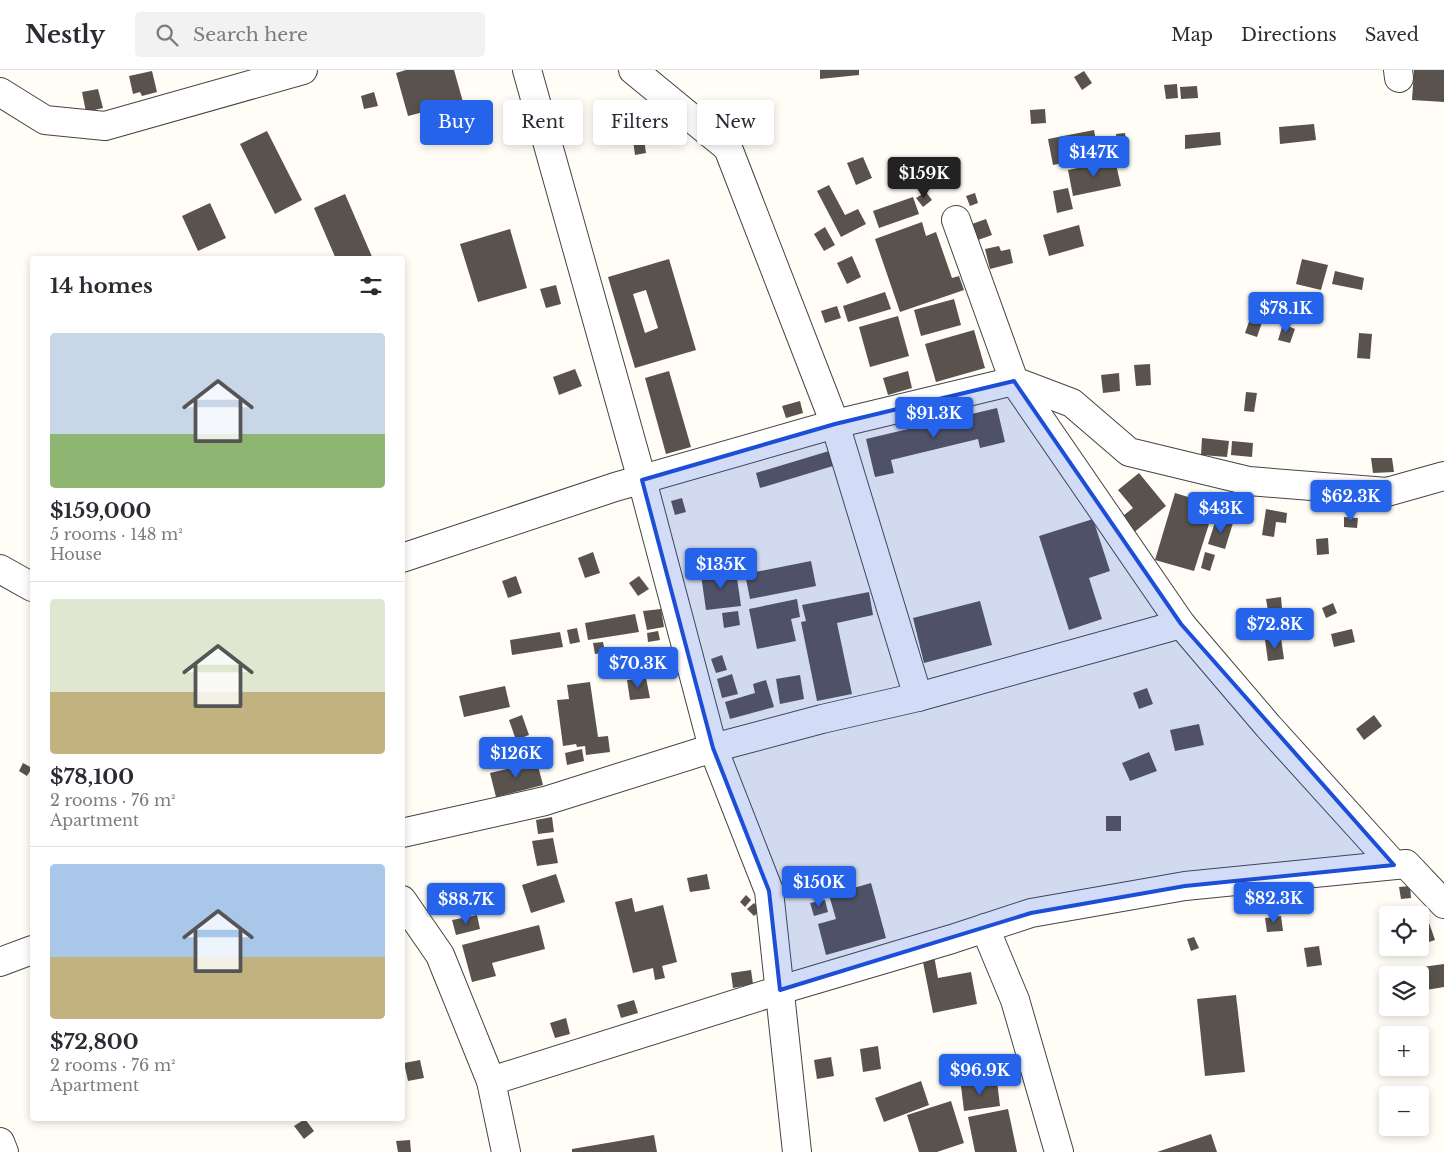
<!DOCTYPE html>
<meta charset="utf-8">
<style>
:root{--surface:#fff;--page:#f2f2f3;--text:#2b2b33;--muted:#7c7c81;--line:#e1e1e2;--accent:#2563eb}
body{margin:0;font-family:"Libre Baskerville",serif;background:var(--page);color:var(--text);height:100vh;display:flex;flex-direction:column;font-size:19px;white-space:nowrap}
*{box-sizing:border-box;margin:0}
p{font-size:16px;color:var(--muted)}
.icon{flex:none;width:28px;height:28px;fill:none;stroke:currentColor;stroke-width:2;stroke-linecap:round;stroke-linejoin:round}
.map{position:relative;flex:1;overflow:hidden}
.sheet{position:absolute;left:30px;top:186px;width:375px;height:865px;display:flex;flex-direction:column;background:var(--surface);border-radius:5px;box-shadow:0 2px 8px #0003}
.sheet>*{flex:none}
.banner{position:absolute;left:420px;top:30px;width:475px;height:45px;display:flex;gap:10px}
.fabs{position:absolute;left:1379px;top:836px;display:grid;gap:10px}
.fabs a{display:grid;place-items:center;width:50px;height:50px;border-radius:5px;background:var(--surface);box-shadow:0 2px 8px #0003;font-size:25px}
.price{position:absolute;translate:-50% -42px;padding:0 11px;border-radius:5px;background:var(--accent);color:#fff;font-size:16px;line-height:32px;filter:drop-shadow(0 1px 2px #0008)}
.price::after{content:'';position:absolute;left:50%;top:30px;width:15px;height:11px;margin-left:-8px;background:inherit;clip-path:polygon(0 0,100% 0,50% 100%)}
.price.current{background:#222;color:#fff}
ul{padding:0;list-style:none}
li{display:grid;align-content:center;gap:10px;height:265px;padding:0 20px}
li+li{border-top:1px solid var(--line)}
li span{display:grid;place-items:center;height:155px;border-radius:5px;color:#555}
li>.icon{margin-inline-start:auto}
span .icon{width:90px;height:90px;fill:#fffc;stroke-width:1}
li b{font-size:21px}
h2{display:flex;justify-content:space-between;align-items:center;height:60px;padding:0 20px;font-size:21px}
.chip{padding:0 18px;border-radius:5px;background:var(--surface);box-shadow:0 2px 8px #0003;font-size:18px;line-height:45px}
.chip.current{background:var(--accent);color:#fff}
header{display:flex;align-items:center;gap:30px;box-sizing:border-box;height:70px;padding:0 25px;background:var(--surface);border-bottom:1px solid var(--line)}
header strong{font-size:24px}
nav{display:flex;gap:28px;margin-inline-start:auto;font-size:18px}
.search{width:350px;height:45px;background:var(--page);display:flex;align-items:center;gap:12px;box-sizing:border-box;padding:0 18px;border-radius:5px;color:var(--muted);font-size:19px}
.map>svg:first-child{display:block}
.building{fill:#5a524d;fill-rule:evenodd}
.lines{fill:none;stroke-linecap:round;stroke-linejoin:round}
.minor-casing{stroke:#444;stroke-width:30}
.minor{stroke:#fff;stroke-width:28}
.marked{fill:#1d4ed8;fill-opacity:0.2;stroke:#1d4ed8;stroke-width:4;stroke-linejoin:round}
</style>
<header>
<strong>Nestly</strong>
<div class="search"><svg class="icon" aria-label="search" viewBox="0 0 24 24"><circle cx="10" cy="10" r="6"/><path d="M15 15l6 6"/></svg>Search here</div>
<nav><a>Map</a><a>Directions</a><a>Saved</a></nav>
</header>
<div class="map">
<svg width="1444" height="1082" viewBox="0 0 1444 1082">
<rect width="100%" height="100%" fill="#fffdf5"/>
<g class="building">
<polygon points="406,0 454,0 463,32 408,46 396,3"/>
<polygon points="820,0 859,0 859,5 820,9"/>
<polygon points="1414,0 1444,0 1444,32 1412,30"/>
<polygon points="152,1 157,22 142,26 140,22 133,24 129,6"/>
<polygon points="1084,1 1092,13 1082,20 1074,7"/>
<polygon points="1177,14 1178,28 1166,29 1164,15"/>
<polygon points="1197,16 1198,28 1181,29 1180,17"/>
<polygon points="98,19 103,38 86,42 82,22"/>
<polygon points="374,22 378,36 364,39 361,26"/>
<polygon points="489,39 492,56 464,61 461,44"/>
<polygon points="1045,39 1046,53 1031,54 1030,40"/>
<polygon points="1314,54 1316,70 1280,74 1279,57"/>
<polygon points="1094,60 1099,86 1053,95 1048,69"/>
<polygon points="267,61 302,130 275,144 240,74"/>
<polygon points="1220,62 1221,75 1185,79 1185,65"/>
<polygon points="1125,63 1127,80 1118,81 1116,64"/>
<polygon points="644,69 646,83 635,85 633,70"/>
<polygon points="863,87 872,108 856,115 847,93"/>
<polygon points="1115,90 1121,116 1073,126 1068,100"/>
<polygon points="829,115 845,145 858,139 866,154 841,167 817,121"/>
<polygon points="1068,118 1073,139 1057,143 1053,121"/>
<polygon points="926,122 932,130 923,137 916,128"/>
<polygon points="975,123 978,133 970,136 966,126"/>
<polygon points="345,124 373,189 336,189 314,138"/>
<polygon points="913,127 919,144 879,158 873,141"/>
<polygon points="210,133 226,168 198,181 182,146"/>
<polygon points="986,149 992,165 978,170 972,154"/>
<polygon points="922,152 926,166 936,162 952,208 959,206 964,220 900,242 875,169"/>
<polygon points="1079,155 1084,176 1049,186 1043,165"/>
<polygon points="825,157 835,175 824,181 814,164"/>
<polygon points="510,159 527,218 478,232 460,174"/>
<polygon points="999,176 1001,181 1010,179 1013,193 990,199 985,179"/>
<polygon points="852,186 861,207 847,214 837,193"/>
<path d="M669,189L696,280L635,298L608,207ZM646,220L658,258L645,263L633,224Z"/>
<polygon points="1302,189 1328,195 1321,220 1296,214"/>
<polygon points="1335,201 1364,208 1362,220 1332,214"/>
<polygon points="556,215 561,234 546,238 540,219"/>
<polygon points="885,222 891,239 848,252 843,236"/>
<polygon points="954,229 961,255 921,266 914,240"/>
<polygon points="1255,234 1267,238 1257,267 1245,263"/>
<polygon points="837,236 841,248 825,253 821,241"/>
<polygon points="898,246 909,286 870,297 859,257"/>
<polygon points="1283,254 1295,259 1290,273 1278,270"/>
<polygon points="974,260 985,298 936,312 925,274"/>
<polygon points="1359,263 1372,264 1370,289 1357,288"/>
<polygon points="1150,294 1151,315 1136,316 1134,295"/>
<polygon points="575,299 582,316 559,325 553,307"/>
<polygon points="669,301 691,377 666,384 645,308"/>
<polygon points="908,301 912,318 888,325 883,308"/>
<polygon points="1119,303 1120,321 1103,323 1101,305"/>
<polygon points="1246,322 1257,323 1254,342 1244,341"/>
<polygon points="800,331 803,343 786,348 782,336"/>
<polygon points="997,338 1005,372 980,378 978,369 891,390 894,403 875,407 866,369"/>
<polygon points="1202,368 1229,371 1227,387 1201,385"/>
<polygon points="1232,371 1253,373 1252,387 1231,385"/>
<polygon points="829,381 833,396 760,418 756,403"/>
<polygon points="1371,388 1392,388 1394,402 1373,403"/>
<polygon points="1139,403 1166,436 1132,464 1119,449 1133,438 1118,420"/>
<polygon points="1175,423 1215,435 1194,501 1155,490"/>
<polygon points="682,428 686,442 675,445 671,431"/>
<polygon points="1266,439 1287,443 1286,453 1276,452 1274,467 1262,465"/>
<polygon points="1344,447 1358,448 1357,458 1344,457"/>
<polygon points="1093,449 1110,501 1089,508 1102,549 1069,560 1039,466"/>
<polygon points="1216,449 1233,453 1225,479 1208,474"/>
<polygon points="1328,468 1329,484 1317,485 1316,469"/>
<polygon points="593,482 600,503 585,508 578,488"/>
<polygon points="1205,482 1215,485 1210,501 1201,498"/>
<polygon points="811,491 816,516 750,529 745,504"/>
<polygon points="736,501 741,536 706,540 701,505"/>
<polygon points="516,506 522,523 508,528 502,511"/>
<polygon points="639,506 649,519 638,526 629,513"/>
<polygon points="869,522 873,545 837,553 852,624 817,631 801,552 806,551 802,535"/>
<polygon points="1281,527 1282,539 1268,541 1266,529"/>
<polygon points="797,529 800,547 791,549 796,571 757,579 749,539"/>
<polygon points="980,531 992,575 924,593 913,548"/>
<polygon points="1333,533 1337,543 1326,548 1322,538"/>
<polygon points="661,539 664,557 647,560 643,541"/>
<polygon points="738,541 740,555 724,558 722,543"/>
<polygon points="635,544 639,562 588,570 585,553"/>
<polygon points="1284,547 1286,560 1261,564 1259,551"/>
<polygon points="577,558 580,572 570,574 567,560"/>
<polygon points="1352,559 1355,572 1334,577 1331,564"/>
<polygon points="658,561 660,570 648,572 647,563"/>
<polygon points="560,562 563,577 512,585 510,570"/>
<polygon points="1281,568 1284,589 1268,591 1265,570"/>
<polygon points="603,572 605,582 595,584 593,573"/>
<polygon points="722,585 727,600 716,603 711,589"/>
<polygon points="732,604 738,624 722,628 717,609"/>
<polygon points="800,605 804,629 780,634 776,609"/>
<polygon points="646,608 650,628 630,630 627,610"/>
<polygon points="766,610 774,637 730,649 725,632 755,623 753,614"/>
<polygon points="590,612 598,667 608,666 610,682 586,685 585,676 577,677 576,674 563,676 557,630 569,629 567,615"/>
<polygon points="505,616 510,637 464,647 459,626"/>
<polygon points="1147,618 1153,634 1139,639 1133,623"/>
<polygon points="522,645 529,665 516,670 509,650"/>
<polygon points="1374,645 1382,656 1364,670 1356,659"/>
<polygon points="1199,654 1204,675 1175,681 1170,660"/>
<polygon points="582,679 584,691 567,695 565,683"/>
<polygon points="1149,682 1157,701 1130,711 1122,693"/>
<polygon points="537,692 543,715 496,727 490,703"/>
<polygon points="23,693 32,698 27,706 19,701"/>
<rect x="1106" y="746" width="15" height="15"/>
<polygon points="552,747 554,762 538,764 536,750"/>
<polygon points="553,768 558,793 537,796 532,771"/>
<polygon points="556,804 565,832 531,843 522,815"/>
<polygon points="707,804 710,819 690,822 687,808"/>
<polygon points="871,813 886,868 826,885 818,854 836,849 829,825"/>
<polygon points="1410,816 1411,828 1401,829 1399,817"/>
<polygon points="746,825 751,830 745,837 740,832"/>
<polygon points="632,828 635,842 663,835 677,892 662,896 665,908 655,910 653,898 633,903 615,832"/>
<polygon points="825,830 828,842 814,846 810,833"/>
<polygon points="754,833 761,840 754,846 747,839"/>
<polygon points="1425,841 1435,870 1420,875 1420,845 1415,845"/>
<polygon points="477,845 480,859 456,865 452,850"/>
<polygon points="1281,846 1283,861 1267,862 1265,848"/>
<polygon points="539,855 545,879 492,893 496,906 472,912 462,875"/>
<polygon points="1194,867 1199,878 1191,881 1187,869"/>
<polygon points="1319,876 1322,895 1307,897 1304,878"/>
<polygon points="933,880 938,908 971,902 977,934 933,943 921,882"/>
<polygon points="1444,894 1444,917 1420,921 1420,905 1416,905 1415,898"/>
<polygon points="751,900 753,914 733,918 731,903"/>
<polygon points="1236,925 1245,1002 1205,1006 1197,929"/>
<polygon points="634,930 638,943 621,948 617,935"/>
<polygon points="566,948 570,964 555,968 550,953"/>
<polygon points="878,976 881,999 863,1002 860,979"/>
<polygon points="831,987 834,1006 817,1009 814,990"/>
<polygon points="420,990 424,1008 408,1011 404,993"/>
<polygon points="921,1011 929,1035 884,1052 875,1028"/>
<polygon points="997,1011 1000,1036 964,1041 961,1016"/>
<polygon points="951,1031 964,1073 937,1082 919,1082 907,1045"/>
<polygon points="1008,1039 1017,1082 975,1082 968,1047"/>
<polygon points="305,1049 314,1061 304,1069 294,1056"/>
<polygon points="1211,1064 1217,1082 1157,1082"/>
<polygon points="654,1065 657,1082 572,1082 572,1079"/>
<polygon points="410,1070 411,1082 398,1082 396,1071"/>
</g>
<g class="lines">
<g class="minor-casing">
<g id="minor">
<polyline points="527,0 642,410 713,678 769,821 797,1082"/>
<polyline points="633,0 728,78 835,354 918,627"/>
<polyline points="1398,0 1399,8"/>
<polyline points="0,22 45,50 105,56 303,0"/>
<polyline points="956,150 1014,311 1181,554 1268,656 1394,795"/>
<polyline points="402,488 615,417 835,354 1014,311 1072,333 1129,382 1249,411 1387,422 1444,406"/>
<polyline points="0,499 32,517"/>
<polyline points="402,763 545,731 713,678 822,649 918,627 1181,554"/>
<polyline points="402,830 440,885 491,1011 506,1082"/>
<polyline points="985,858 1015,930 1059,1082"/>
<polyline points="0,892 32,880"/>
<polyline points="491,1011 780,920 952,869 1031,843 1185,816 1406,794 1444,834"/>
<polyline points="0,1072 4,1082"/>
</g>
</g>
<use href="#minor" class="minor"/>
</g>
<path class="marked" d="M1014,311L1181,554L1394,795L1185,816L1031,843L780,920L769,821L713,678L642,410L835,354Z"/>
</svg>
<div class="fabs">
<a><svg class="icon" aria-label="locate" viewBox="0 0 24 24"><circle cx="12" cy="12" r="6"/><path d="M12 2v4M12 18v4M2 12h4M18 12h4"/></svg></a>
<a><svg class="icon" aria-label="layers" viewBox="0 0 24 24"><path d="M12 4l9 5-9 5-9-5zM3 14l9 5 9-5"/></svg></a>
<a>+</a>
<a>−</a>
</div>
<b class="price" style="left:1094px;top:108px">$147K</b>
<b class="price current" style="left:924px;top:129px">$159K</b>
<b class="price" style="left:1286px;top:264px">$78.1K</b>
<b class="price" style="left:934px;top:369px">$91.3K</b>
<b class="price" style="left:1351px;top:452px">$62.3K</b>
<b class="price" style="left:1221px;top:464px">$43K</b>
<b class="price" style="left:721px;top:520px">$135K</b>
<b class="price" style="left:1275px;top:580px">$72.8K</b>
<b class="price" style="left:638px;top:619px">$70.3K</b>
<b class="price" style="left:516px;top:709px">$126K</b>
<b class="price" style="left:819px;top:838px">$150K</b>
<b class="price" style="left:1274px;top:854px">$82.3K</b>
<b class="price" style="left:466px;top:855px">$88.7K</b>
<b class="price" style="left:980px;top:1026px">$96.9K</b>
<div class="banner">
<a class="chip current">Buy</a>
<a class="chip">Rent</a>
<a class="chip">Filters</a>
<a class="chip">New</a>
</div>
<section class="sheet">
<h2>14 homes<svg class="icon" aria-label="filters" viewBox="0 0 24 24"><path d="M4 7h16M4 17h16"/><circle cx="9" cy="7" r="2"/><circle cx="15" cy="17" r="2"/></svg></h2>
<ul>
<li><span style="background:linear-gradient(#c9d6e8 65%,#8fb573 0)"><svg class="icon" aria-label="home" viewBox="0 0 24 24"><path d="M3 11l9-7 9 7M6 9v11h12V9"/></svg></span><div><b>$159,000</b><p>5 rooms · 148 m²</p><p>House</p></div></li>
<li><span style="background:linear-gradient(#dfe7d0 60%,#c2b280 0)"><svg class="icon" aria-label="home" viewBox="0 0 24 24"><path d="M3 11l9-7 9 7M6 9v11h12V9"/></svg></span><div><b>$78,100</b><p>2 rooms · 76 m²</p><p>Apartment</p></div></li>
<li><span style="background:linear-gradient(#a9c7e8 60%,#c2b280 0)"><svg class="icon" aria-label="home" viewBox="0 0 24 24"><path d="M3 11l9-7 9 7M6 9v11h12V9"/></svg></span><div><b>$72,800</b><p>2 rooms · 76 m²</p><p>Apartment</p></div></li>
</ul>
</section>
</div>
